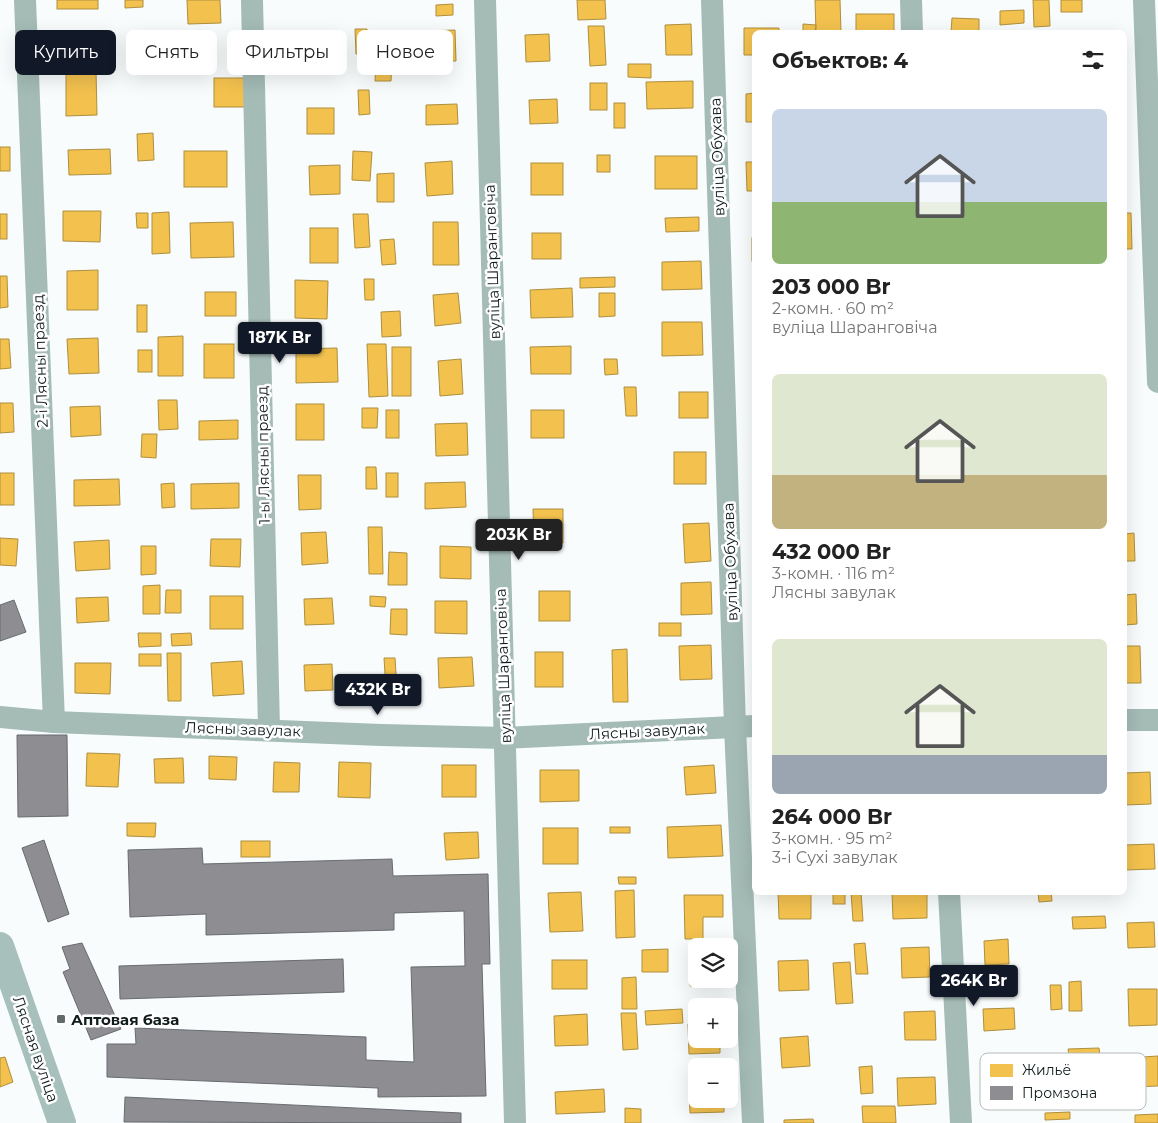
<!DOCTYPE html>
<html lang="ru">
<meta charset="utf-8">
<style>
:root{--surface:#fff;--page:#f6f6f6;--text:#222;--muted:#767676;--accent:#111827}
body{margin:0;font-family:Montserrat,sans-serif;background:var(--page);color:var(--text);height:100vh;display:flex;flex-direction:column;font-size:19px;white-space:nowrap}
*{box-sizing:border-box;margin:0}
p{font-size:16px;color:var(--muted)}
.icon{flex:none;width:28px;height:28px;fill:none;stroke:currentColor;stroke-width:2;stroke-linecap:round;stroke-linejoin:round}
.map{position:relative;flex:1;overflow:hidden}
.panel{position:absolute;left:752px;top:30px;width:375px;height:865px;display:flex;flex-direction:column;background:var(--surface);border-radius:8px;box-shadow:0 5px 20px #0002}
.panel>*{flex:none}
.guide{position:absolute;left:15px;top:30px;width:475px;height:45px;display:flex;gap:10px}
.buttons{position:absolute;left:688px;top:938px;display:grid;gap:10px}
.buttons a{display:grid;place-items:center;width:50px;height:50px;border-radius:8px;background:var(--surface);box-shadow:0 5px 20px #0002;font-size:25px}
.price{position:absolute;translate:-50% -42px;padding:0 11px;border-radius:5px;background:var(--accent);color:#fff;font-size:16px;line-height:32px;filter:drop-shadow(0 1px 2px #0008)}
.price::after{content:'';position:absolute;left:50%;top:30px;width:15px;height:11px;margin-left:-8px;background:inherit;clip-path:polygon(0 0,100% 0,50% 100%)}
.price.current{background:#222;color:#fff}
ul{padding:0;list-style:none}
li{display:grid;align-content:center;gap:10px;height:265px;padding:0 20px}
li span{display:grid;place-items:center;height:155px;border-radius:8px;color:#555}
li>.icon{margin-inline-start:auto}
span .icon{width:90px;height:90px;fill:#fffc;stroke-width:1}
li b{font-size:21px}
h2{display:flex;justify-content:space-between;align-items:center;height:60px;padding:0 20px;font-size:21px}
.tag{padding:0 18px;border-radius:8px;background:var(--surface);box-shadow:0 5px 20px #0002;font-size:18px;line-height:45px}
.tag.current{background:var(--accent);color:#fff}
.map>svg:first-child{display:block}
.homes{fill:#f2c14e;stroke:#ae8f3f}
.industry{fill:#8d8d92;stroke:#686b6f}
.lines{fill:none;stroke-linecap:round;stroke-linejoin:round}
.minor{stroke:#a4bbb6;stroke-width:22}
.secondary{stroke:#a8c0bc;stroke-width:28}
.poi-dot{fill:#616a6b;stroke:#fff;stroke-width:2}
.labels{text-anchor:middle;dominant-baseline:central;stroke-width:5;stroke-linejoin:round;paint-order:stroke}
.street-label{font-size:15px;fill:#101b1c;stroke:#fff}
.poi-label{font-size:15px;font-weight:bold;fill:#101b1c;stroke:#fff;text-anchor:start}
.key{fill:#fff;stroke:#b7bbbb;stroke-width:1}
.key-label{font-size:14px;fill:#101b1c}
</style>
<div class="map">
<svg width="1158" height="1123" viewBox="0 0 1158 1123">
<rect width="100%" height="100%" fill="#f8fcfd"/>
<g class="homes">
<rect x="57" y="0" width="41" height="9"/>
<polygon points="125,0 143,0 143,7 125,8"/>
<polygon points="187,0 220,0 221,23 188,24"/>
<polygon points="577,0 605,0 606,19 578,20"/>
<polygon points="815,0 840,0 841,32 816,32"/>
<polygon points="1033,0 1049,0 1050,26 1034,27"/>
<rect x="1061" y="0" width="21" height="12"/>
<polygon points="453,4 453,15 436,16 436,5"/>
<polygon points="1024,10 1024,23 1000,25 1000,11"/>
<rect x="856" y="14" width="38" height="18"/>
<polygon points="952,18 979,19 979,32 951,32"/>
<polygon points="691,24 692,55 666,55 665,25"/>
<polygon points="803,24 816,25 815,32 803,32"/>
<polygon points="588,26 604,26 606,65 590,66"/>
<polygon points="744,28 779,28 779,32 755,32 755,55 744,55"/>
<polygon points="355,29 367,29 368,53 356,54"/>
<polygon points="455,30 456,61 428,61 427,31"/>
<polygon points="335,34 337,64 307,67 305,36"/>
<polygon points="549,34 550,61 526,62 525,35"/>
<polygon points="175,44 190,44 191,69 176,69"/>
<polygon points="111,50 112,65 75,66 75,51"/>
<polygon points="376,60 392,61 391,81 375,81"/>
<polygon points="628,64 651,64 651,78 628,77"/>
<polygon points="96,71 97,115 66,116 66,72"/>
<rect x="214" y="78" width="34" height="29"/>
<polygon points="693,81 693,108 647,109 646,82"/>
<rect x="590" y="83" width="17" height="27"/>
<polygon points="358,90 369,90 370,114 359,115"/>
<polygon points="755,93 755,122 746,122 746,94"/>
<polygon points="557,99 558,123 530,124 529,100"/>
<rect x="614" y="103" width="11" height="25"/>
<polygon points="457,104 458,124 426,125 426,105"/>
<rect x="307" y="108" width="27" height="26"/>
<polygon points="153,133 154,160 138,161 137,134"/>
<rect x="0" y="147" width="10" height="24"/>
<polygon points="110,149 111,174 69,175 68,150"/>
<rect x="184" y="151" width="43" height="36"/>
<polygon points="353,151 372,152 370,181 352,180"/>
<rect x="597" y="155" width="13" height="17"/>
<rect x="655" y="156" width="42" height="33"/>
<polygon points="452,161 453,194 427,196 425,163"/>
<polygon points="746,162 755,162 755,191 747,191"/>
<rect x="531" y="163" width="32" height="32"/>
<polygon points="340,165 340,194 310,195 309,166"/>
<polygon points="394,173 394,202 377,202 377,174"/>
<polygon points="63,211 101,211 100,242 63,241"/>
<polygon points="169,212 170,253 152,254 152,213"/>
<polygon points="136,213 148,213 148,228 137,228"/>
<polygon points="1125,213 1131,213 1132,249 1125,249"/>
<rect x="0" y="214" width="7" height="25"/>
<polygon points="353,214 368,214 370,247 355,248"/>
<polygon points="699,217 699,231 666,232 665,218"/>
<polygon points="233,222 234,257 191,258 190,223"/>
<polygon points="433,222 458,222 459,265 433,265"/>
<rect x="310" y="228" width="28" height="35"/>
<rect x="532" y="233" width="29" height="26"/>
<rect x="752" y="238" width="3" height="23"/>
<polygon points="394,239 396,264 382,265 380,240"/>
<polygon points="701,261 702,289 662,290 662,262"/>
<polygon points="98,270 98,310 67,310 67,271"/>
<polygon points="0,276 7,276 8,307 0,308"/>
<polygon points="615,277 615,287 580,288 580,278"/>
<polygon points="364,279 374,279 374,300 365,300"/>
<polygon points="295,280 328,281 327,319 295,318"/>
<polygon points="572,288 573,317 531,318 530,290"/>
<rect x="205" y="292" width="31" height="24"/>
<polygon points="458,293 461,323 435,326 433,295"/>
<polygon points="599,293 615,293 615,316 599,317"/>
<rect x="137" y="305" width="10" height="27"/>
<polygon points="400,311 401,336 382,337 381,312"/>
<polygon points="662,322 702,322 703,355 662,356"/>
<polygon points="183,336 183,376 158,376 158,337"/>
<polygon points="98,338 99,373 69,374 67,339"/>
<polygon points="0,339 9,339 11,368 0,369"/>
<rect x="204" y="344" width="30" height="34"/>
<polygon points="367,344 386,344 388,396 369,397"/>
<polygon points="571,346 571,374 531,374 530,347"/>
<rect x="392" y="347" width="19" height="49"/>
<polygon points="337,348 338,382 296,383 296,349"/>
<rect x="138" y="350" width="14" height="22"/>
<polygon points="461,359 463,394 440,396 438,361"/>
<polygon points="604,359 617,359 618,374 605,375"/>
<polygon points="624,387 636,387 637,416 626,416"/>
<rect x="679" y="392" width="29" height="26"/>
<polygon points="158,400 177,400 178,429 159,430"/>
<polygon points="0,403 13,403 14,432 0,433"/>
<rect x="296" y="404" width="28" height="36"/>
<polygon points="100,406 101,435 71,437 70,407"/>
<polygon points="362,408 378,408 377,428 362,428"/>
<rect x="386" y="410" width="13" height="28"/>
<rect x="531" y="410" width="33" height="28"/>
<polygon points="238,420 238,439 199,440 199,421"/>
<polygon points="467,423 468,455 436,456 435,424"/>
<polygon points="142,434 157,434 156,458 141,457"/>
<rect x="674" y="452" width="32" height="32"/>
<polygon points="366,467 376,467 377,489 366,489"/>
<rect x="0" y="473" width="14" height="32"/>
<rect x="386" y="473" width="12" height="24"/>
<polygon points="298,475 321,475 321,509 299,510"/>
<polygon points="119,479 120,505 74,506 74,480"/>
<polygon points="465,482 466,507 425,509 425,483"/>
<polygon points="174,483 175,507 162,508 161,484"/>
<polygon points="239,483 239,508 191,509 191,484"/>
<polygon points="533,509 563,509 563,543 534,543"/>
<polygon points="709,523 711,561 685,563 683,524"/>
<polygon points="368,527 382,527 383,574 369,574"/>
<polygon points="326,532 328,563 302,565 301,533"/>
<polygon points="1134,533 1135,561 1125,561 1125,534"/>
<polygon points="0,538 18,539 16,566 0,565"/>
<polygon points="211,539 241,539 240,567 210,566"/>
<polygon points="109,540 110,569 76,571 74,542"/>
<polygon points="141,546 156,546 156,574 141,575"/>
<polygon points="440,546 471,547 471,579 440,578"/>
<polygon points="389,552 407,553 407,585 388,585"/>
<polygon points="711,582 712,614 681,615 681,583"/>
<polygon points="160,585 160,614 143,614 143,586"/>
<polygon points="166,590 181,590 181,613 165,613"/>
<rect x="539" y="591" width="31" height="30"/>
<polygon points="1136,594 1137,624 1125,625 1125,595"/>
<rect x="210" y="596" width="33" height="33"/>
<polygon points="370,596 386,597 385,607 370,606"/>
<polygon points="108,597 109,621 77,623 76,598"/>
<polygon points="332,598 334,624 305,625 304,599"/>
<polygon points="435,601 467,601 467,634 435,633"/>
<polygon points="391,609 407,609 407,635 390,634"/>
<rect x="659" y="623" width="22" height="13"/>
<polygon points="138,633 161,633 161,646 139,647"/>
<polygon points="191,633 192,645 172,646 171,634"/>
<polygon points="711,645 712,679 680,680 679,646"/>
<polygon points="1125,646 1140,646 1141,683 1125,683"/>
<polygon points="627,649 628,702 613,702 612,650"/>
<rect x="535" y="652" width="28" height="35"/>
<polygon points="167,653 181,653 181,701 168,701"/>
<rect x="139" y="654" width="22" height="12"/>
<polygon points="472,657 474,686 439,688 438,658"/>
<polygon points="384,658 395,658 397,689 386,690"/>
<polygon points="242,661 244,694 213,696 211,663"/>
<polygon points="75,663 111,663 110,694 75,693"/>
<polygon points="332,664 333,690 305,691 304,665"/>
<polygon points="87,753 120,754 118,787 86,786"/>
<polygon points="209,756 237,757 236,780 209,779"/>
<polygon points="183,758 184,783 155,783 154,759"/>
<polygon points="274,762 300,763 299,792 273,792"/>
<polygon points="339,762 371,763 370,798 338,797"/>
<rect x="442" y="765" width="34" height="32"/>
<polygon points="714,765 716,793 686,795 684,767"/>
<polygon points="540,770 579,770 579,801 540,802"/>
<polygon points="1150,772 1151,804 1125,805 1125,773"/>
<polygon points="127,823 156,823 155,837 127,836"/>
<polygon points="721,825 723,856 668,858 667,827"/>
<rect x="610" y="827" width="20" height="6"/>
<rect x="543" y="828" width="35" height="36"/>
<polygon points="478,832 479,858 446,860 444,833"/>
<rect x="241" y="841" width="29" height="16"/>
<polygon points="1154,844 1155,869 1125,870 1125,845"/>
<polygon points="618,877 636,877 636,884 619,884"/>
<polygon points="634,890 635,937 616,938 615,891"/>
<polygon points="581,892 583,931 550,932 548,893"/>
<polygon points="778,892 811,892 811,919 779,919"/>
<rect x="833" y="892" width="12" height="12"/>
<polygon points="851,892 861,892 863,921 853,921"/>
<polygon points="927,892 927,918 893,919 892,893"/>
<polygon points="1038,892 1051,892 1052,901 1039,902"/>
<polygon points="684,895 723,895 723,917 703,917 703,939 685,939"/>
<polygon points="1105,916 1106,928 1073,929 1072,917"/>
<polygon points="1154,922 1155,947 1128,948 1127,923"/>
<polygon points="1008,939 1009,964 985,965 984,941"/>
<polygon points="865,943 868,974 856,974 854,944"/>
<polygon points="929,947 930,977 902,978 901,948"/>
<polygon points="668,949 668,972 642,972 642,950"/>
<polygon points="690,954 696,954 696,979 724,979 724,986 690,986"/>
<rect x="552" y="960" width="35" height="29"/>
<polygon points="808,960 809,990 779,991 778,961"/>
<polygon points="850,962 853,1003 836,1004 833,963"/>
<polygon points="636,977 637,1009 622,1009 622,978"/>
<polygon points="1081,981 1082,1011 1069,1011 1069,982"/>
<polygon points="1050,985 1061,985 1062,1009 1051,1010"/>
<polygon points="1128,989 1157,989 1157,1025 1129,1026"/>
<polygon points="1014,1008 1015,1029 984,1031 983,1009"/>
<polygon points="682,1009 683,1023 646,1025 645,1011"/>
<polygon points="935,1011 936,1040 905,1040 904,1012"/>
<polygon points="621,1013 636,1013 638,1049 623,1050"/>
<polygon points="587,1014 588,1045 555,1046 554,1016"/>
<polygon points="688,1024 696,1024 696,1039 720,1039 720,1053 689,1054"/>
<polygon points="808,1036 810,1066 782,1068 780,1038"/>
<polygon points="1099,1048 1100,1055 1069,1056 1068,1049"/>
<polygon points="1158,1056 1158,1086 1129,1087 1128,1058"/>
<polygon points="5,1057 13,1082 0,1087 0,1058"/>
<polygon points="872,1066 873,1093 861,1094 859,1067"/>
<polygon points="935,1077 936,1104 898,1106 897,1078"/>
<polygon points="689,1087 696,1087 696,1099 724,1099 724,1112 690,1113"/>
<polygon points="604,1089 605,1112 556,1114 555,1092"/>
<polygon points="862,1106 895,1106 896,1123 863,1123"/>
<polygon points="625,1108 641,1109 641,1123 625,1123"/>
<polygon points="1070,1112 1070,1119 1045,1120 1045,1113"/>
<polygon points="1158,1114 1158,1123 1135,1123 1135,1115"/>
<polygon points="813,1119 814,1123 784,1123 784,1120"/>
</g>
<g class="industry">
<polygon points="14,600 26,632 0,641 0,605"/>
<polygon points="17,735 67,735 68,816 18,817"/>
<polygon points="44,840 69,914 48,922 22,848"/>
<polygon points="202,848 203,864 392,859 393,876 488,874 490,964 482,964 486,1096 378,1097 378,1088 107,1077 107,1044 136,1044 135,1028 366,1037 366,1060 414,1062 411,967 465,966 464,911 394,913 394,930 206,935 206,914 130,917 128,850"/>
<polygon points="82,943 121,1029 91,1040 63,972 70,969 62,947"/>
<polygon points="343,959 344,992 120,999 119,966"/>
<polygon points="125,1097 461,1113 461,1123 124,1122"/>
</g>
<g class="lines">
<g class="minor">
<polyline points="25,0 54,722"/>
<polyline points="252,0 269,729"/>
<polyline points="485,0 515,1123"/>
<polyline points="712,0 735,727 753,1123"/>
<polyline points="911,0 912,32"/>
<polyline points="1144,0 1158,382"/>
<polyline points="0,717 54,722 381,735 505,738 755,726"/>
<polyline points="1125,720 1158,720"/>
<polyline points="949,892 961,1123"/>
</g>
<polyline class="secondary" points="0,946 62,1123"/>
</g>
<rect class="poi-dot" x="56" y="1014" width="10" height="10" rx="2.5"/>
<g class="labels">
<g class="street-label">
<text transform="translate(717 157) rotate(-92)">вуліца Обухава</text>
<text transform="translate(492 262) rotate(-92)">вуліца Шаранговіча</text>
<text transform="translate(40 361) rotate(-92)">2-і Лясны праезд</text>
<text transform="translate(263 455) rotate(-91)">1-ы Лясны праезд</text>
<text transform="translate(730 562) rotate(-92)">вуліца Обухава</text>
<text transform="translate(503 666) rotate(-92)">вуліца Шаранговіча</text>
<text transform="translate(243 729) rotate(2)">Лясны завулак</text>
<text transform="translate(647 731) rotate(-3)">Лясны завулак</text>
<text transform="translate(36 1049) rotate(71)">Лясная вуліца</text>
</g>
<g class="poi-label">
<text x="71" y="1019">Аптовая база</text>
</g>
</g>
<rect x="980" y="1053" width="166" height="57" rx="8" class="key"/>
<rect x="990" y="1064" width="23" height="13" fill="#f2c14e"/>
<rect x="990" y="1086" width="23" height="14" fill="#8d8d92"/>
<g class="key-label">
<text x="1022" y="1075">Жильё</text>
<text x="1022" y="1098">Промзона</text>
</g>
</svg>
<div class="buttons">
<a><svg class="icon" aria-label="layers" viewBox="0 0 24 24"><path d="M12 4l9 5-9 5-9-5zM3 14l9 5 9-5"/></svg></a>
<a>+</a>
<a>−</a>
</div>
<b class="price" style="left:280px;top:364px">187K Br</b>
<b class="price current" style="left:519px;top:561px">203K Br</b>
<b class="price" style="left:378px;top:716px">432K Br</b>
<b class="price" style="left:974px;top:1007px">264K Br</b>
<div class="guide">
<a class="tag current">Купить</a>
<a class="tag">Снять</a>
<a class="tag">Фильтры</a>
<a class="tag">Новое</a>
</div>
<section class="panel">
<h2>Объектов: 4<svg class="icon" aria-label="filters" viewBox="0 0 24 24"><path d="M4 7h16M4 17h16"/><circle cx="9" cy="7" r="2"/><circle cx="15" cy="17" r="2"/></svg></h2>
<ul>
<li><span style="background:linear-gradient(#c9d6e8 60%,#8fb573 0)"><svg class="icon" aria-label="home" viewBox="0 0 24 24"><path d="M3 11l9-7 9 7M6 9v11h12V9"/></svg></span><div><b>203 000 Br</b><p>2-комн. · 60 m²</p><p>вуліца Шаранговіча</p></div></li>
<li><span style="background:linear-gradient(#dfe7d0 65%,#c2b280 0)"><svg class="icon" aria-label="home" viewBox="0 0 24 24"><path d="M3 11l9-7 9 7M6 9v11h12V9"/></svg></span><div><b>432 000 Br</b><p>3-комн. · 116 m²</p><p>Лясны завулак</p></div></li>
<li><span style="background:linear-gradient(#dfe7d0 75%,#9aa5b1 0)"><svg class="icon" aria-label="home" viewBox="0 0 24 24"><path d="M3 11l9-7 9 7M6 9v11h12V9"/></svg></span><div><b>264 000 Br</b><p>3-комн. · 95 m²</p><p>3-і Сухі завулак</p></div></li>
</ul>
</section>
</div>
